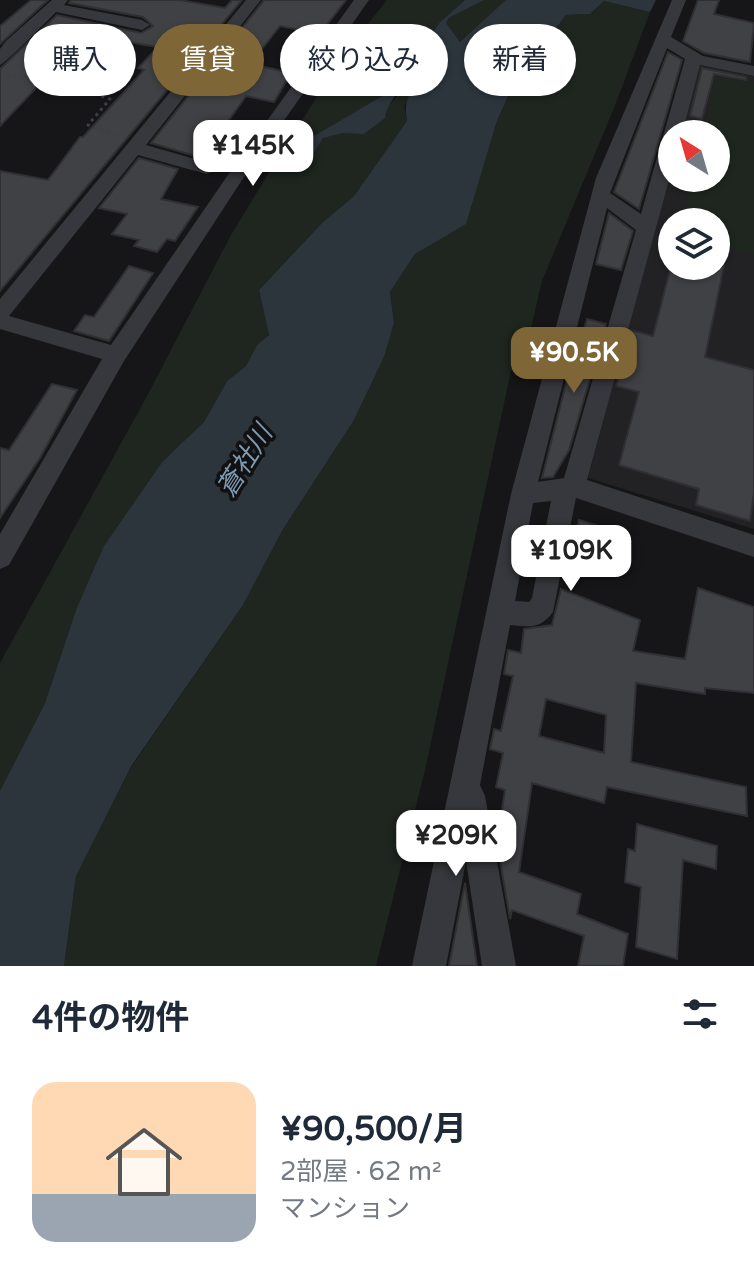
<!DOCTYPE html>
<html lang="ja">
<meta charset="utf-8">
<style>
:root{--surface:#fff;--page:#f2f2f3;--text:#1f2937;--muted:#747a83;--line:#e0e1e3;--accent:#7e6636}
body{margin:0;font-family:"Varela Round","Noto Sans JP",sans-serif;background:var(--page);color:var(--text);height:100vh;display:flex;flex-direction:column;font-size:30px;white-space:nowrap}
*{box-sizing:border-box;margin:0}
p{font-size:26px;color:var(--muted)}
.icon{flex:none;width:44px;height:44px;fill:none;stroke:currentColor;stroke-width:2;stroke-linecap:round;stroke-linejoin:round}
.map{position:relative;height:966px;overflow:hidden}
.side{display:flex;flex-direction:column;background:var(--surface);flex:1}
.side>*{flex:none}
.guide{position:absolute;left:24px;top:24px;width:706px;height:72px;display:flex;gap:16px}
.needle{width:52px;rotate:323deg}
.controls{position:absolute;left:658px;top:120px;display:grid;gap:16px}
.controls a{display:grid;place-items:center;width:72px;height:72px;border-radius:50%;background:var(--surface);box-shadow:0 2px 6px #0004;font-size:40px}
.price{position:absolute;translate:-50% -68px;padding:0 18px;border-radius:16px;background:#fff;color:#222;font-size:26px;line-height:52px;filter:drop-shadow(0 2px 4px #0008)}
.price::after{content:'';position:absolute;left:50%;top:48px;width:24px;height:18px;margin-left:-12px;background:inherit;clip-path:polygon(0 0,100% 0,50% 100%)}
.price.active{background:var(--accent);color:#fff}
ul{padding:0;list-style:none}
li{display:flex;align-items:center;gap:24px;height:200px;padding:0 32px}
li+li{border-top:2px solid var(--line)}
li span{display:grid;place-items:center;flex:none;width:224px;height:160px;border-radius:24px;color:#555}
li>.icon{margin-inline-start:auto}
span .icon{width:96px;height:96px;fill:#fffc;stroke-width:1}
li b{font-size:34px}
h2{display:flex;justify-content:space-between;align-items:center;height:96px;padding:0 32px;font-size:34px}
.pill{padding:0 28px;border-radius:36px;background:var(--surface);box-shadow:0 2px 6px #0004;font-size:28px;line-height:72px}
.pill.active{background:var(--accent);color:#fff}
.map>svg:first-child{display:block}
.built{fill:#222225;fill-rule:evenodd}
.green{fill:#1e261f}
.water{fill:#2c353c}
.building{fill:#404145;stroke:#303034;stroke-width:2;fill-rule:evenodd}
.lines{fill:none;stroke-linecap:round;stroke-linejoin:round}
.path{stroke:#3d3f44;stroke-width:3;stroke-dasharray:3 4;stroke-linecap:butt}
.minor{fill:#37383d;fill-rule:evenodd}
.labels{text-anchor:middle;dominant-baseline:central;stroke-width:7;stroke-linejoin:round;paint-order:stroke}
.water-label{font-size:26px;font-style:italic;fill:#7f9bb3;stroke:#111113}
</style>
<div class="map">
<svg width="754" height="966" viewBox="0 0 754 966">
<rect width="100%" height="100%" fill="#161618"/>
<path class="built" d="M698,65L754,76V529L588,478L672,163V178H716V134H680ZM672,222H716V266H672Z"/>
<g class="green">
<polygon points="387,0 465,0 440,22 394,89 299,146 295,157 313,154 322,138 344,133 364,133 403,90 412,73 428,61 440,71 438,75 423,81 404,106 407,121 354,196 322,223 259,290 269,335 257,345 246,366 227,381 204,422 163,461 76,610 45,703 0,791 0,663 147,396 231,235 276,161 299,146 291,138 344,54"/>
<polygon points="484,0 506,0 462,45 445,23 449,18"/>
<polygon points="604,1 650,12 616,103 542,281 522,367 511,371 425,770 376,966 64,966 76,876 132,766 243,605 282,531 354,420 384,357 394,323 390,292 415,254 466,223 497,121 513,85 566,15 590,14"/>
<polygon points="716,76 754,83 754,255 716,245 716,222 682,222 692,178 716,178 716,134 703,134"/>
</g>
<path class="water" d="M465,0H484L449,18L446,23L460,42L506,0H656L650,12L604,1L590,14L566,15L513,85L497,121L466,224L415,254L390,292L394,323L384,357L354,420L282,531L243,605L132,765L76,876L64,966H0V791L45,703L76,610L104,546L163,461L204,422L227,381L246,366L257,345L269,335L259,290L322,223L354,196L407,121C402,96 414,84 438,75L440,71L428,62C414,71 386,102 385,118L364,134L344,133L323,138L313,154L295,158L299,145L394,89L440,22Z"/>
<g class="building">
<polygon points="31,0 48,0 0,44 0,26"/>
<polygon points="71,0 180,0 225,8 232,0 242,0 0,291 0,171 48,180 80,137 83,137 144,70 138,68 158,47 86,35 0,126 0,69 57,15 141,33 153,26 143,17 69,3"/>
<polygon points="264,0 346,0 320,34 280,26 250,64 291,73 274,102 246,96 210,147 207,146 199,157 151,143"/>
<polygon points="698,0 719,0 714,14 754,23 750,62 704,53 683,41"/>
<polygon points="668,52 682,60 639,209 614,192"/>
<polygon points="702,68 746,77 746,80 714,74 702,119 690,116"/>
<polygon points="139,158 178,169 161,199 198,207 175,241 167,239 157,252 134,246 139,240 112,234 127,214 99,208"/>
<polygon points="609,213 633,231 621,270 596,264"/>
<polygon points="129,266 153,273 109,341 74,331 85,315 94,317"/>
<polygon points="671,266 724,266 705,357 754,370 754,493 750,521 696,505 699,489 619,465 639,392 616,386 631,330 653,336"/>
<polygon points="587,319 606,324 569,450 553,477 542,478 576,344 579,345"/>
<polygon points="52,384 77,390 40,458 0,518 0,448 9,450"/>
<polygon points="579,520 605,528 600,549 574,541"/>
<path d="M698,588L754,607V693L705,688V694L636,683L631,762L746,787L747,816L607,787L604,803L532,783L519,872L581,894L577,914L628,934L623,966H578L584,936L512,910L510,919L497,843L505,790L496,787L503,753L490,749L494,729L501,731L513,676L504,674L508,650L521,653L524,629L552,625L561,589L640,620L633,651L685,659ZM546,699L606,715L604,753L539,736Z"/>
<polygon points="637,824 717,846 716,869 683,860 677,959 636,947 641,887 625,882 628,849 635,851"/>
<polygon points="465,883 477,966 449,966"/>
</g>
<g class="lines">
<polyline class="path" points="6,75 82,89 110,99 88,125 119,137"/>
<g class="minor">
<path d="M52,0H68L64,5L142,20L150,25L142,30L56,12C46,22 7,62 0,65V49L6,41Z"/>
<polygon points="246,0 261,0 146,145 212,164 215,168 212,172 206,174 138,155 9,316 111,345 230,172 354,0 369,0 242,180 124,361 9,565 0,569 0,534 102,359 0,329 0,299"/>
<path d="M672,0H686L671,37L703,56L754,66V76L700,65L682,134H672V169L587,480L754,535V557L576,498L553,612C540,629 531,627 510,625L480,785L485,796L516,966H482L466,861L446,966H412L511,494L596,178ZM667,48L685,59L641,214L610,193ZM607,208L636,230L564,478L538,482ZM551,501L532,598L529,602L515,601L533,503Z"/>
</g>
</g>
<g class="labels">
<g class="water-label">
<text transform="translate(245 461) rotate(-58)">蒼社川</text>
</g>
</g>
</svg>
<div class="controls">
<a><svg class="needle" viewBox="-14 -14 28 28"><path d="M0-13l5 13h-10z" fill="#e53935"/><path d="M0 13l5-13h-10z" fill="#747a83"/></svg></a>
<a><svg class="icon" aria-label="layers" viewBox="0 0 24 24"><path d="M12 4l9 5-9 5-9-5zM3 14l9 5 9-5"/></svg></a>
</div>
<b class="price" style="left:253px;top:188px">¥145K</b>
<b class="price active" style="left:574px;top:395px">¥90.5K</b>
<b class="price" style="left:571px;top:593px">¥109K</b>
<b class="price" style="left:456px;top:878px">¥209K</b>
<div class="guide">
<a class="pill">購入</a>
<a class="pill active">賃貸</a>
<a class="pill">絞り込み</a>
<a class="pill">新着</a>
</div>
</div>
<section class="side">
<h2>4件の物件<svg class="icon" aria-label="filters" viewBox="0 0 24 24"><path d="M4 7h16M4 17h16"/><circle cx="9" cy="7" r="2"/><circle cx="15" cy="17" r="2"/></svg></h2>
<ul>
<li><span style="background:linear-gradient(#ffd9b3 70%,#9aa5b1 0)"><svg class="icon" aria-label="home" viewBox="0 0 24 24"><path d="M3 11l9-7 9 7M6 9v11h12V9"/></svg></span><div><b>¥90,500/月</b><p>2部屋 · 62 m²</p><p>マンション</p></div></li>
</ul>
</section>
